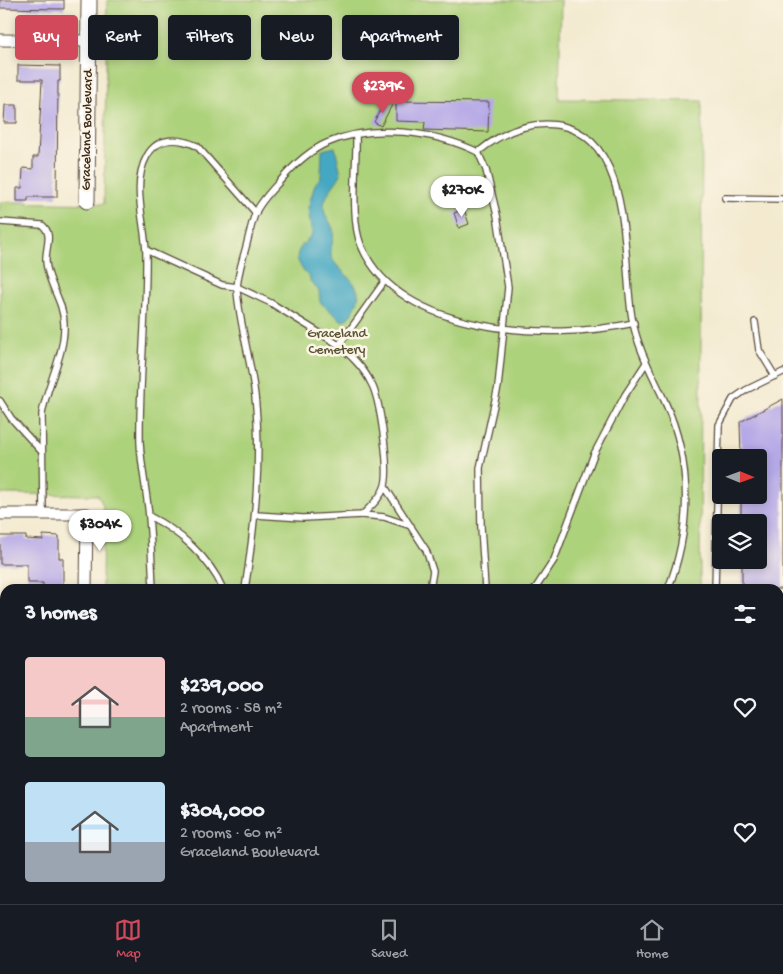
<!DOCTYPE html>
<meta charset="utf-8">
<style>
:root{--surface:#171b24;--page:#242831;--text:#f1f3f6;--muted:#9ea1a6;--line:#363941;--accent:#d1495b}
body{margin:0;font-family:"Gochi Hand",sans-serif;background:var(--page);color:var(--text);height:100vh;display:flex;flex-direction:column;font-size:19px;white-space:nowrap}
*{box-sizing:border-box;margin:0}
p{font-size:16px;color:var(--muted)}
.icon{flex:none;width:28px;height:28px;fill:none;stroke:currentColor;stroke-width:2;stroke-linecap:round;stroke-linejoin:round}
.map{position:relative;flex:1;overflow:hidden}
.drawer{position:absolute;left:0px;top:584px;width:784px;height:321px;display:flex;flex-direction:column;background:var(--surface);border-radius:15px 15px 0 0;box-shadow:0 2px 8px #0003}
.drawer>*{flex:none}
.guide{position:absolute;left:15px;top:15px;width:500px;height:45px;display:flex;gap:10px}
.needle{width:32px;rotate:91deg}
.buttons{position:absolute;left:712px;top:449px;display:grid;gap:10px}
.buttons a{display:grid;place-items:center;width:55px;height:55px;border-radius:5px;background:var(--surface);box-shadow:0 2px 8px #0003;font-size:25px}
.price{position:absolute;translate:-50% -42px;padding:0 11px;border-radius:18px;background:#fff;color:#222;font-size:16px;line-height:32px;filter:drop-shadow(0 1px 2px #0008)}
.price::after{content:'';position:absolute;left:50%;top:30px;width:15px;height:11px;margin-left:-8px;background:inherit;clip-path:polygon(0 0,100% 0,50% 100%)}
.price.selected{background:var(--accent);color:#fff}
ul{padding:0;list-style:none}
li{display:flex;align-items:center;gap:15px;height:125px;padding:0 25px}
li span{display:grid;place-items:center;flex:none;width:140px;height:100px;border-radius:5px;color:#555}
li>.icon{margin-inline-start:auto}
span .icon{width:60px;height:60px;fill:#fffc;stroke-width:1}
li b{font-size:21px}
h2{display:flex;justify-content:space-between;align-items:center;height:60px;padding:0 25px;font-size:21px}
.chip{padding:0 18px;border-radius:5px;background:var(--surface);box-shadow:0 2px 8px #0003;font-size:18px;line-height:45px}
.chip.selected{background:var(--accent);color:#fff}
.menu{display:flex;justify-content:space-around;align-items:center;height:70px;border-top:1px solid var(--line);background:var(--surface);font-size:14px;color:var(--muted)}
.menu a{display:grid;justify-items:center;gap:2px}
.menu .selected{color:var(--accent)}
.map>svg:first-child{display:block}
.green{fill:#add27b;stroke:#747e4c}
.water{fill:#44a8c3;stroke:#406970}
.building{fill:#b5a8e7}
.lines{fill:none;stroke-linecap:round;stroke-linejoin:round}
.service-casing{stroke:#574739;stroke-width:8}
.minor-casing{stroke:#574739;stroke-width:13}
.tertiary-casing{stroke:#574739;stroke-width:17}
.service{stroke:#fff;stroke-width:5.5}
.minor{stroke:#fff;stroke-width:11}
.tertiary{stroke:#fff;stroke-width:15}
.labels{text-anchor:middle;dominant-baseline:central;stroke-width:5;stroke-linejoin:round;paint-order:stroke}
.street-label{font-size:14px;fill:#3b2a1e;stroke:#fcf5e5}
.park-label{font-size:14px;fill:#585435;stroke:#fcf5e5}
</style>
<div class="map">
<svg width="783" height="904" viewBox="0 0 783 904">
<rect width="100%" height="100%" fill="#fcf5e5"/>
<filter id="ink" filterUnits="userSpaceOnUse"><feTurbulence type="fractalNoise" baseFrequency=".02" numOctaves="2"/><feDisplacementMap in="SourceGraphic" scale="10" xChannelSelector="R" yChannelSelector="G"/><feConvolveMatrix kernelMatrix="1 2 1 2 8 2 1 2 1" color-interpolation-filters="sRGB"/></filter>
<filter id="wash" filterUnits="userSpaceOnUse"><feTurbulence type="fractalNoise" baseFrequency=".0096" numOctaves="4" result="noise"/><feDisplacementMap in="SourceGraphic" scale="20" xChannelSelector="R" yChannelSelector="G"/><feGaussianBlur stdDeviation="1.12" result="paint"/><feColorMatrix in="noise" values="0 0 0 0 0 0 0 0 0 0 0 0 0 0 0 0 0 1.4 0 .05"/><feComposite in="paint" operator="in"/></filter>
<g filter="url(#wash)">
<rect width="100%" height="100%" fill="#f3ead0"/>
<g class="green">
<polygon points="107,0 561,0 559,99 702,101 700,589 102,589 103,506 98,495 0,494 0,202 104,204"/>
<polygon points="99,900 362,900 357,904 98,904"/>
</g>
<path class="water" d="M335,147L341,174C336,184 323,196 324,208C324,216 331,222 333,229C336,238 327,251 333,260C343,276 367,285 355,307C352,314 349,319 342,321L320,302L319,291L310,281V277C305,274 303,271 300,265C292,252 304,244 312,235L308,208L315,184L321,177L322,150Z"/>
<g id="blocks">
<g class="building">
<polygon points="0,0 64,0 64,9 0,8"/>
<polygon points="18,65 60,66 60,81 58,81 57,197 28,197 28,201 17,201 17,188 22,188 23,168 33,169 33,157 38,157 42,80 18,80"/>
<polygon points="385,101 392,105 381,126 374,122"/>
<polygon points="396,101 489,102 488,132 424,130 425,122 396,121"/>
<polygon points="5,105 17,105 17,123 4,123"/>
<polygon points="464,209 469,224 459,228 454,213"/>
<polygon points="783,399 783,589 742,589 742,560 759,560 759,522 741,522 741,495 759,495 759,458 741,458 740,422"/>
<polygon points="43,535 59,536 59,558 63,558 63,589 43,589 43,583 27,583 27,564 0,564 0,536 26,536 26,539 43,540"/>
</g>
</g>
</g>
<g filter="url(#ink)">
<use href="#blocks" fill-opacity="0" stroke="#574739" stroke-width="1"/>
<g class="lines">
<g class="service-casing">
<g id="service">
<path d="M356,135C357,164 350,220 361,245C398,336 552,341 634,323"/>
<path d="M478,152C501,133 527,121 557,125C635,136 622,262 632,318C638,350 652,373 665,402C692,461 692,528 668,589"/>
<polyline points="725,198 783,199"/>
<path d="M0,222L42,225C54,234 45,248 46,261C47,283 64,301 64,324C65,355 47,384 42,414L43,514"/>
<polyline points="146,250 222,285 237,287 271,303 339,345 384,282"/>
<polyline points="755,322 759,350 775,376"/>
<polyline points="0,401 11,418 42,452"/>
<polyline points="385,487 426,550 433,571 430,589"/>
<path d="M256,515L303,518L362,515C370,507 380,499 384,488C391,473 380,398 371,383C364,368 351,356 339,345"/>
<polyline points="362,515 384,517 411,526"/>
<path d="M149,516C179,531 209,557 223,589"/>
<path d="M153,589C152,565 151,541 149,517C147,492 141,467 140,442C139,378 147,316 146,252C145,222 131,184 147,156C158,136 179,138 197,146L256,213"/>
<path d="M245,589C255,524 262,461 255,396C251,361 240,326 237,291C237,275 242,262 246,247C249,236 251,225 255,214C260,202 271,191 280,181C293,166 308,151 327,143C372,123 434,131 478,152L486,170L497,215L508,287L498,387L480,468L481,527L485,589"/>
<polyline points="535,589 554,560 594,454 625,395 646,363"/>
<polyline points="715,589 719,425 733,399 746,390 783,372"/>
<polyline points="779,634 783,634"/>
<polyline points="779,651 783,651"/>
<polyline points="165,904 165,900"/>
<polyline points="233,904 238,900"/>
</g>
</g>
<g class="minor-casing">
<g id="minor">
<polyline points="0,40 89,41"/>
<polyline points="0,514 87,514 86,589"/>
<polyline points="0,674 5,674"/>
<polyline points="0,830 5,830"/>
<polyline points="82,904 82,900"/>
<polyline points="711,904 712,900"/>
</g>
</g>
<g class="tertiary-casing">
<g id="tertiary">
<polyline points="87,201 89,0"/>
<polyline points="779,716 783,716"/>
<polyline points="372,904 378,900"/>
</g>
</g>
<use href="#service" class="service"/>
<use href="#minor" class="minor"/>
<use href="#tertiary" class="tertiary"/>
</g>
</g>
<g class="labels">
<g class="street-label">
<text transform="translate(88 130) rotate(-89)">Graceland Boulevard</text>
</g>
<g class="park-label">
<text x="337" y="334">Graceland<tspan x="337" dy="16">Cemetery</tspan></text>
</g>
</g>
</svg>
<div class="buttons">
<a><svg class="needle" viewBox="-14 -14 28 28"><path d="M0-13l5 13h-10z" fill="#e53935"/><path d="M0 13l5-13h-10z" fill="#9ea1a6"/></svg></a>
<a><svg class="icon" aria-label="layers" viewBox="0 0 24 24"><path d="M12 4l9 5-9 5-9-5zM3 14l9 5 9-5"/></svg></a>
</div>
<b class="price selected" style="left:383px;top:114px">$239K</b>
<b class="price" style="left:462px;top:218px">$270K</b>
<b class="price" style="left:100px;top:552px">$304K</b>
<div class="guide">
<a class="chip selected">Buy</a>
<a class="chip">Rent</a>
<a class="chip">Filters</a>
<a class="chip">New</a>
<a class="chip">Apartment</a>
</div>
<section class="drawer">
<h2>3 homes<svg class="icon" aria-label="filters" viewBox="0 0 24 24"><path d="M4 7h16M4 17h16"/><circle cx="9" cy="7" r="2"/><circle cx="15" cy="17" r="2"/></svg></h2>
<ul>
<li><span style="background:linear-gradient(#f6c9c9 60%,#7fa58c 0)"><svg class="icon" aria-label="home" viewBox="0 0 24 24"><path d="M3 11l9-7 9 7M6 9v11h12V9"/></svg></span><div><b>$239,000</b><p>2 rooms · 58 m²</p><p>Apartment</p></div><svg class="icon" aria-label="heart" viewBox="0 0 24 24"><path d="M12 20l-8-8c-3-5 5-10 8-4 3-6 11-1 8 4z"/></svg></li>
<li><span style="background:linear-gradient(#bfe0f5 60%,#9aa5b1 0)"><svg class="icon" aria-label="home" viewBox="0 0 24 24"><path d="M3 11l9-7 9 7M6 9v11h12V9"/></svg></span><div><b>$304,000</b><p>2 rooms · 60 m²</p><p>Graceland Boulevard</p></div><svg class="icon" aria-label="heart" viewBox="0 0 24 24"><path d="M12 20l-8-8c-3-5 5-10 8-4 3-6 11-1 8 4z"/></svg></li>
</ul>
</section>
</div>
<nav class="menu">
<a class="selected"><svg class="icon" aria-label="map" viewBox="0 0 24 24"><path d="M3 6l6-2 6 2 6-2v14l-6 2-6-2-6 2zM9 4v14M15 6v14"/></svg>Map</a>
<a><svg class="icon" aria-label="saved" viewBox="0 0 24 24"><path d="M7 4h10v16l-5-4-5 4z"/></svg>Saved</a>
<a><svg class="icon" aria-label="home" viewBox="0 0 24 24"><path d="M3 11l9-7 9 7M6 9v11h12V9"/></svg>Home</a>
</nav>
